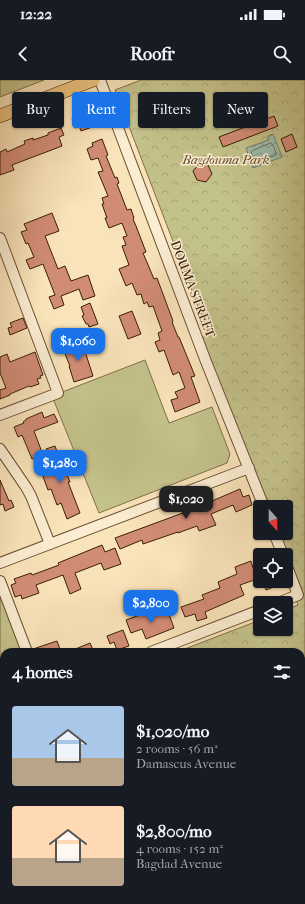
<!DOCTYPE html>
<meta charset="utf-8">
<style>
:root{--surface:#171b24;--page:#20242c;--text:#f1f3f6;--muted:#9ea1a6;--accent:#1a73e8}
body{margin:0;font-family:"IM FELL French Canon",serif;background:var(--page);color:var(--text);height:100vh;display:flex;flex-direction:column;font-size:15px;white-space:nowrap}
*{box-sizing:border-box;margin:0}
p{font-size:13px;color:var(--muted)}
.icon{flex:none;width:22px;height:22px;fill:none;stroke:currentColor;stroke-width:2;stroke-linecap:round;stroke-linejoin:round}
.map{position:relative;flex:1;overflow:hidden}
.side{position:absolute;left:0px;top:568px;width:305px;height:256px;display:flex;flex-direction:column;background:var(--surface);border-radius:12px 12px 0 0;box-shadow:0 1px 3px #0004}
.side>*{flex:none}
.top-card{position:absolute;left:12px;top:12px;width:281px;height:36px;display:flex;gap:8px}
.needle{width:26px;rotate:159deg}
.fabs{position:absolute;left:253px;top:420px;display:grid;gap:8px}
.fabs a{display:grid;place-items:center;width:40px;height:40px;border-radius:4px;background:var(--surface);box-shadow:0 1px 3px #0004;font-size:20px}
.price{position:absolute;translate:-50% -34px;padding:0 9px;border-radius:8px;background:var(--accent);color:#fff;font-size:13px;line-height:26px;filter:drop-shadow(0 1px 2px #0008)}
.price::after{content:'';position:absolute;left:50%;top:24px;width:12px;height:9px;margin-left:-6px;background:inherit;clip-path:polygon(0 0,100% 0,50% 100%)}
.price.current{background:#222;color:#fff}
ul{padding:0;list-style:none}
li{display:flex;align-items:center;gap:12px;height:100px;padding:0 12px}
li span{display:grid;place-items:center;flex:none;width:112px;height:80px;border-radius:4px;color:#555}
li>.icon{margin-inline-start:auto}
span .icon{width:48px;height:48px;fill:#fffc;stroke-width:1}
li b{font-size:17px}
h2{display:flex;justify-content:space-between;align-items:center;height:48px;padding:0 12px;font-size:17px}
.tag{padding:0 14px;border-radius:4px;background:var(--surface);box-shadow:0 1px 3px #0004;font-size:14px;line-height:36px}
.tag.current{background:var(--accent);color:#fff}
.status{display:flex;justify-content:space-between;align-items:center;height:28px;padding:0 20px;background:var(--surface);direction:ltr}
.status svg{height:11px;fill:currentColor}
header{display:flex;justify-content:space-between;align-items:center;height:52px;padding:0 12px;background:var(--surface);font-size:18px;font-weight:700}
.map>svg:first-child{display:block}
.grass{fill:#c4c28b;stroke:#7f7048}
.forest{fill:url(#forest-crowns);stroke:#7f7048}
.water{fill:url(#water-waves);stroke:#767e6a}
.lines{fill:none;stroke-linecap:round;stroke-linejoin:round}
.shore{stroke:#6c6e59;stroke-width:1}
.building{fill:#d18c75;stroke:#3a1e06}
.minor-casing{stroke:#6a4f33;stroke-width:12}
.major-casing{stroke:#3a1e06;stroke-width:14}
.minor{stroke:#fbedd2;stroke-width:10}
.major{stroke:#ecc27c;stroke-width:13}
.labels{text-anchor:middle;dominant-baseline:central;stroke-width:3;stroke-linejoin:round;paint-order:stroke}
.park-label{font-size:13px;font-style:italic;fill:#634f2e;stroke:#fbedd2}
.street-label{font-size:13px;fill:#3a1e06;stroke:#fbedd2}
</style>
<div class="status"><b>12:22</b><svg viewBox="0 0 49 12"><path d="M0 12V9h3v3zM5 12V6h3v6zM10 12V3h3v9zM15 12V0h3v12zM26 1h20v11H26zM47 4h2v5h-2z"/></svg></div>
<header><svg class="icon" aria-label="back" viewBox="0 0 24 24"><path d="M15 5l-7 7 7 7"/></svg>Roofr<svg class="icon" aria-label="search" viewBox="0 0 24 24"><circle cx="10" cy="10" r="6"/><path d="M15 15l6 6"/></svg></header>
<div class="map">
<svg width="305" height="824" viewBox="0 0 305 824">
<defs>
<pattern id="forest-crowns" width="20" height="18" patternUnits="userSpaceOnUse"><rect width="20" height="18" fill="#c4c28b"/><path d="M2 6a3 3 0 1 1 6 0M12 15a3 3 0 1 1 6 0" fill="none" stroke="#a9a676"/></pattern>
<pattern id="water-waves" width="16" height="10" patternUnits="userSpaceOnUse"><rect width="16" height="10" fill="#9ebeac"/><path d="M0 5q4-4 8 0t8 0" fill="none" stroke="#829a8a"/></pattern>
</defs>
<rect width="100%" height="100%" fill="#f9e3b9"/>
<filter id="stains"><feTurbulence type="fractalNoise" baseFrequency=".005" numOctaves="4"/><feColorMatrix values="0 0 0 0 .2 0 0 0 0 .09 0 0 0 0 .02 0 0 0 .5 -.17"/></filter>
<radialGradient id="worn" r=".72"><stop offset=".6" stop-color="#630" stop-opacity="0"/><stop offset="1" stop-color="#630" stop-opacity=".3"/></radialGradient>
<g class="grass">
<polygon points="0,0 44,0 0,17"/>
<polygon points="145,280 169,343 212,327 230,374 227,383 99,433 52,316"/>
<polygon points="0,510 24,572 4,572 4,615 0,616"/>
<polygon points="305,810 305,824 269,824 279,820 301,820 301,811"/>
</g>
<polygon class="forest" points="141,0 305,0 305,810 301,811 301,572 177,572 260,540 260,549 286,549 286,530 298,525 286,492 286,475 271,453 286,453 286,427 261,427 197,260 209,255 115,10"/>
<polygon class="water" points="273,54 282,77 253,88 246,68 269,60 268,56"/>
<g class="lines">
<path class="shore" d="M271,63C274,65 276,72 276,75L257,82H255L251,72L252,71Z"/>
</g>
<g class="building">
<polygon points="92,28 98,45 81,51 79,46 75,48 72,38 86,33 85,31"/>
<polygon points="274,36 278,46 223,67 219,57"/>
<polygon points="61,48 64,55 59,57 62,66 12,85 14,90 0,95 0,72 6,69 7,72 25,64 24,61 33,58 33,60 48,55 48,53"/>
<polygon points="292,54 297,67 286,72 281,59"/>
<polygon points="102,59 108,75 106,76 115,98 117,97 119,103 117,104 127,130 131,129 134,138 133,139 136,146 146,172 143,173 154,199 157,198 173,241 172,242 178,257 179,257 195,296 191,297 200,322 175,332 171,320 178,318 175,312 185,308 179,292 173,295 164,270 159,272 155,262 160,260 158,253 162,251 153,226 149,227 147,222 144,224 141,214 137,215 132,203 126,206 119,189 129,185 122,166 126,165 123,157 127,156 122,143 109,148 105,138 107,138 102,124 104,124 102,118 108,116 98,92 103,91 98,78 91,80 87,69 93,66 92,63"/>
<polygon points="199,84 208,85 212,94 206,102 197,100 193,91"/>
<polygon points="52,133 59,151 45,156 58,189 65,186 71,201 88,195 95,216 83,220 79,209 61,216 64,225 54,229 49,217 55,215 43,184 30,189 26,180 34,177 28,163 26,164 21,152 27,150 24,144"/>
<polygon points="90,223 98,244 89,247 88,244 86,244 82,236 84,235 81,227"/>
<polygon points="132,231 141,254 128,259 119,236"/>
<polygon points="23,238 27,248 10,255 8,248 12,247 10,243"/>
<polygon points="82,262 93,296 74,302 69,286 70,286 63,269"/>
<polygon points="35,272 43,295 40,296 41,298 37,299 39,304 30,307 29,306 10,314 10,315 0,319 0,310 6,308 0,293 0,277 7,274 10,282"/>
<polygon points="42,332 44,338 54,334 58,342 34,351 43,375 32,379 22,355 18,357 14,347 24,343 23,342 26,340 26,339"/>
<polygon points="55,366 61,383 62,382 70,402 68,402 80,433 67,439 61,423 57,425 51,409 48,410 41,391 53,386 46,369"/>
<polygon points="0,400 9,421 11,420 14,427 5,431 3,424 0,425"/>
<polygon points="240,409 243,417 249,415 252,425 236,432 233,425 211,434 216,445 199,451 197,446 178,453 178,452 143,464 142,460 120,469 115,458 191,430"/>
<polygon points="102,465 105,472 115,468 121,484 104,490 101,483 75,493 81,509 70,514 63,495 36,505 39,513 22,519 21,515 15,517 11,505 16,503 14,499 31,493 32,495 59,485 58,483"/>
<polygon points="251,481 253,488 260,486 260,498 240,505 244,515 205,532 207,538 197,541 195,534 185,537 181,527 204,519 202,515 220,508 218,502 237,494 235,487"/>
<polygon points="262,501 286,501 286,502 266,510"/>
<polygon points="167,529 174,548 146,559 142,549 131,553 126,540 148,532 149,536"/>
<polygon points="123,550 129,566 117,570 114,562 110,564 107,556"/>
<polygon points="57,561 61,572 33,572 33,569"/>
<polygon points="90,563 94,572 68,572"/>
</g>
<g class="lines">
<g class="minor-casing">
<g id="minor">
<polyline points="100,0 205,279 264,427"/>
<polyline points="0,158 58,313 0,335"/>
<polyline points="0,369 26,407 31,416 50,464"/>
<polyline points="274,453 283,475"/>
<polyline points="0,483 249,388"/>
<polyline points="0,501 27,572"/>
<polyline points="278,523 298,515 286,484"/>
<polyline points="151,572 260,530"/>
<polyline points="0,630 4,629"/>
<polyline points="0,660 4,670"/>
<polyline points="61,820 62,824"/>
</g>
</g>
<g class="major-casing">
<polyline id="major" points="0,36 93,0"/>
</g>
<use href="#minor" class="minor"/>
<use href="#major" class="major"/>
</g>
<g class="labels">
<g class="park-label">
<text x="226" y="79">Bagdouma Park</text>
</g>
<g class="street-label">
<text transform="translate(193 209) rotate(69)">DOUMA STREET</text>
</g>
</g>
<rect width="100%" height="100%" filter="url(#stains)"/>
<rect width="100%" height="100%" fill="url(#worn)"/>
</svg>
<div class="fabs">
<a><svg class="needle" viewBox="-14 -14 28 28"><path d="M0-13l5 13h-10z" fill="#e53935"/><path d="M0 13l5-13h-10z" fill="#9ea1a6"/></svg></a>
<a><svg class="icon" aria-label="locate" viewBox="0 0 24 24"><circle cx="12" cy="12" r="6"/><path d="M12 2v4M12 18v4M2 12h4M18 12h4"/></svg></a>
<a><svg class="icon" aria-label="layers" viewBox="0 0 24 24"><path d="M12 4l9 5-9 5-9-5zM3 14l9 5 9-5"/></svg></a>
</div>
<b class="price" style="left:78px;top:282px">$1,060</b>
<b class="price" style="left:60px;top:404px">$1,280</b>
<b class="price current" style="left:186px;top:440px">$1,020</b>
<b class="price" style="left:151px;top:544px">$2,800</b>
<div class="top-card">
<a class="tag">Buy</a>
<a class="tag current">Rent</a>
<a class="tag">Filters</a>
<a class="tag">New</a>
</div>
<section class="side">
<h2>4 homes<svg class="icon" aria-label="filters" viewBox="0 0 24 24"><path d="M4 7h16M4 17h16"/><circle cx="9" cy="7" r="2"/><circle cx="15" cy="17" r="2"/></svg></h2>
<ul>
<li><span style="background:linear-gradient(#a9c7e8 65%,#b9a48a 0)"><svg class="icon" aria-label="home" viewBox="0 0 24 24"><path d="M3 11l9-7 9 7M6 9v11h12V9"/></svg></span><div><b>$1,020/mo</b><p>2 rooms · 56 m²</p><p>Damascus Avenue</p></div></li>
<li><span style="background:linear-gradient(#ffd9b3 65%,#b9a48a 0)"><svg class="icon" aria-label="home" viewBox="0 0 24 24"><path d="M3 11l9-7 9 7M6 9v11h12V9"/></svg></span><div><b>$2,800/mo</b><p>4 rooms · 152 m²</p><p>Bagdad Avenue</p></div></li>
</ul>
</section>
</div>
